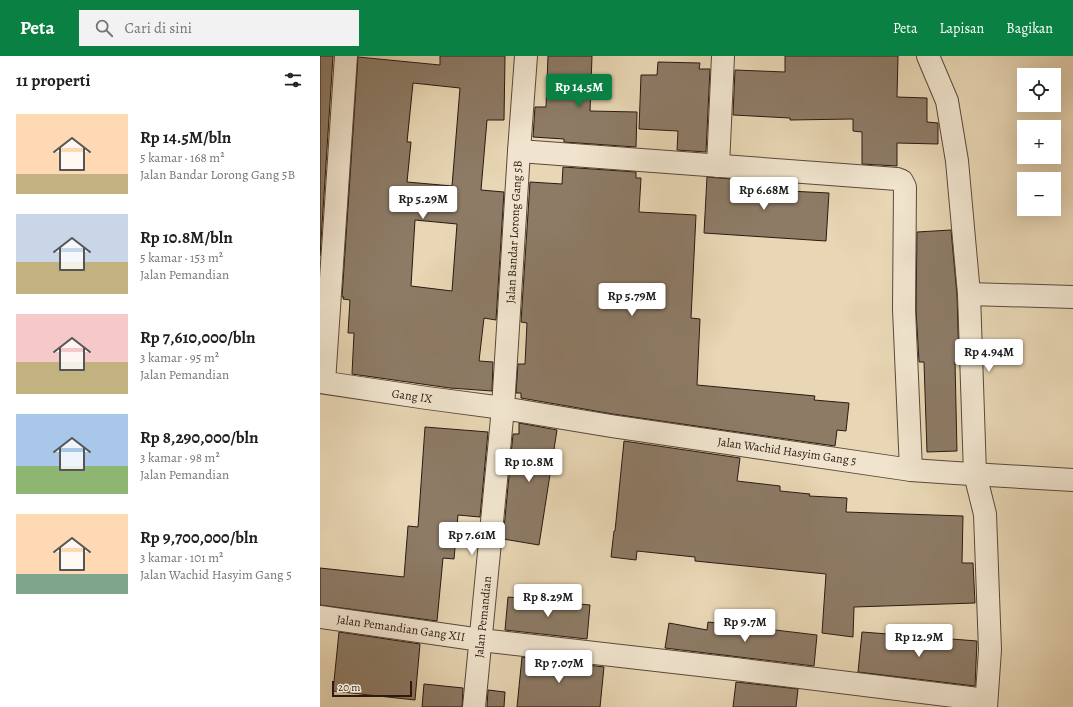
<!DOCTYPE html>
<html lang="id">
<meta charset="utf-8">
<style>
:root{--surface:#fff;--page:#f2f2f2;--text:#202124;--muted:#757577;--accent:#0b8043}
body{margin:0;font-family:Alegreya,serif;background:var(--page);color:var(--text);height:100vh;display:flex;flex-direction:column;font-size:15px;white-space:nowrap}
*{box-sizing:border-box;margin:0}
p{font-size:13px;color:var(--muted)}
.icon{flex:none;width:22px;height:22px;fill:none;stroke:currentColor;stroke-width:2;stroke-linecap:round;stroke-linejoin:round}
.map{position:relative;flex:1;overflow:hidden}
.sheet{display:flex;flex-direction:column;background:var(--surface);width:320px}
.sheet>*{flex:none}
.fabs{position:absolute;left:697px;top:12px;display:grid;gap:8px}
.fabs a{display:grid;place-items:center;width:44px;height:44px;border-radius:0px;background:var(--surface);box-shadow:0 4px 16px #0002;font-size:20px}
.scale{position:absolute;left:12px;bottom:10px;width:80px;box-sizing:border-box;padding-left:4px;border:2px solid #2b1912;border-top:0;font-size:11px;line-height:14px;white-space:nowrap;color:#2b1912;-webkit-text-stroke:3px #f0e4ce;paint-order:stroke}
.price{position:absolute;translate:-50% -34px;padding:0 9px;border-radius:4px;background:#fff;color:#222;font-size:13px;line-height:26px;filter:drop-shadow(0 1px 2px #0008)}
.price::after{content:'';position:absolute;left:50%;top:24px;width:12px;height:9px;margin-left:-6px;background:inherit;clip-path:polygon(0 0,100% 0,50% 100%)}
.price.current{background:var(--accent);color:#fff}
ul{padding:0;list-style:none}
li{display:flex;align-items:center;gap:12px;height:100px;padding:0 16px}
li span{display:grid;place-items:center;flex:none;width:112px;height:80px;border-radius:0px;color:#555}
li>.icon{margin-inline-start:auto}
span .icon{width:48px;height:48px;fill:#fffc;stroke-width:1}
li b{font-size:17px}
h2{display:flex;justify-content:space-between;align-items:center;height:48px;padding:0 16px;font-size:17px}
header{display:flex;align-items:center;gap:24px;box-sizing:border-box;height:56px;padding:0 20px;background:var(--accent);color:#fff}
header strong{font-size:19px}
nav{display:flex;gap:22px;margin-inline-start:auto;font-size:14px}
.search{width:280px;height:36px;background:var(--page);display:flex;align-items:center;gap:10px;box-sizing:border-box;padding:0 14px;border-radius:0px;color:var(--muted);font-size:15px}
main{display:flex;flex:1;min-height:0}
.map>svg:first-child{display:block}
.building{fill:#8d7b66;stroke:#2b1912;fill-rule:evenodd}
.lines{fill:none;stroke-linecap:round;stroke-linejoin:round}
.minor-casing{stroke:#5a483a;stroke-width:24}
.minor{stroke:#f0e4ce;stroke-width:22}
.labels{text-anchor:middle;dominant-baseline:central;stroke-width:3;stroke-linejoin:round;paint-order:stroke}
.street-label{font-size:12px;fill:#2b1912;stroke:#f0e4ce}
</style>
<header>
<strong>Peta</strong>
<div class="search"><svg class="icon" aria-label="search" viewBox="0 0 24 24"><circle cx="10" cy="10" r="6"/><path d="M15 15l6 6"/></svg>Cari di sini</div>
<nav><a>Peta</a><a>Lapisan</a><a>Bagikan</a></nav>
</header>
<main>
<section class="sheet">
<h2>11 properti<svg class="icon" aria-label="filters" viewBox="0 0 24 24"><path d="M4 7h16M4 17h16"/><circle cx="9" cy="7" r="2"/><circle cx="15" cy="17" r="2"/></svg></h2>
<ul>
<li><span style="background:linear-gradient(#ffd9b3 75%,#c2b280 0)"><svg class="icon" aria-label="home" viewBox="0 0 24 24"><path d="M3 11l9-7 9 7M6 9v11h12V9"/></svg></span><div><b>Rp 14.5M/bln</b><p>5 kamar · 168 m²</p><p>Jalan Bandar Lorong Gang 5B</p></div></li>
<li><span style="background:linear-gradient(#c9d6e8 60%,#c2b280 0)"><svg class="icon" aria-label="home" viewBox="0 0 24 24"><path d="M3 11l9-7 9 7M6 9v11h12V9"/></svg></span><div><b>Rp 10.8M/bln</b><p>5 kamar · 153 m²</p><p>Jalan Pemandian</p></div></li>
<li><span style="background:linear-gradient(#f6c9c9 60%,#c2b280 0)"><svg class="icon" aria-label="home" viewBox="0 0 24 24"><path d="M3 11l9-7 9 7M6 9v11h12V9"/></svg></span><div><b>Rp 7,610,000/bln</b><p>3 kamar · 95 m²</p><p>Jalan Pemandian</p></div></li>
<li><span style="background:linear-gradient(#a9c7e8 65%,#8fb573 0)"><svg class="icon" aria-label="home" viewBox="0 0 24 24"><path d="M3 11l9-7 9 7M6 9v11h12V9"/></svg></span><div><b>Rp 8,290,000/bln</b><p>3 kamar · 98 m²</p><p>Jalan Pemandian</p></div></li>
<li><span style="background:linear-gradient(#ffd9b3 75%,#7fa58c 0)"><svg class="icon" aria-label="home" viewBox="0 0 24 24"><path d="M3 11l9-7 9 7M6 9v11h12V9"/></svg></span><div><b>Rp 9,700,000/bln</b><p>3 kamar · 101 m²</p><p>Jalan Wachid Hasyim Gang 5</p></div></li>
</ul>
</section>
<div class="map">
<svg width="753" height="651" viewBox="0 0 753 651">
<rect width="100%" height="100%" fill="#e8d6b4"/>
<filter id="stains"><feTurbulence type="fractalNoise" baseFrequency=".005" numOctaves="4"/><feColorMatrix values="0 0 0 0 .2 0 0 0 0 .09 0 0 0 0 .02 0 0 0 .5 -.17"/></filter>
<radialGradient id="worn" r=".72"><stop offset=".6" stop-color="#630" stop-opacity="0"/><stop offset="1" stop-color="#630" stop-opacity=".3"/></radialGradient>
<g class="building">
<polygon points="0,0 13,0 0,200"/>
<path d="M120,0H185L184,64H167L161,134L184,136L176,264L164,262L159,305L173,306L172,335L130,332L32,318L34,277H28L30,244L23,243L24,241H22L38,1L120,9ZM93,27L140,32L132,130L87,126L91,86H87ZM95,164L137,168L132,235L91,230Z"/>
<polygon points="228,0 272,0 270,55 317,56 316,91 244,86 244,83 213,81 215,51 226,51"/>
<polygon points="465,0 578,0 577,41 607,42 607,66 618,67 618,88 577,87 577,110 542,108 542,76 533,75 533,63 470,64 470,62 413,59 415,14 465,16"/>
<polygon points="338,6 380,7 379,13 390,13 386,96 357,94 358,75 319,73 321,19 337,19"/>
<polygon points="243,111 316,116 316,122 321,122 319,156 376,159 371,262 380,263 377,329 495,340 494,344 529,347 526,375 517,374 515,390 293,358 201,342 201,337 196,337 198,308 205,308 207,267 201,266 210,126 242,128"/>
<polygon points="387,121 448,126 448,134 509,137 506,185 384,177"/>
<polygon points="631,174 637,239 639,306 635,306 637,395 607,396 604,306 599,306 596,253 597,176"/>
<polygon points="199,367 237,374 219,489 183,483 193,378 199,378"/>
<polygon points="105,371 168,376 160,461 138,459 134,503 123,502 117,565 0,549 0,512 84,521 88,470 98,471"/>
<polygon points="304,385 420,402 417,425 460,430 460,435 490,438 489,440 527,442 526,456 643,460 642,507 653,507 655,547 534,551 533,581 502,577 506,518 375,505 375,501 317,495 316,504 291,501 294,475 295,475"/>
<polygon points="188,541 270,549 267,583 185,574"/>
<polygon points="388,566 497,579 494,610 345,592 349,567 387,574"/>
<polygon points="19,576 100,588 95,644 13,635"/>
<polygon points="542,576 657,585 655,630 538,616"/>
<polygon points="202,601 284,611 280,651 197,651"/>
<polygon points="416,626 478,633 476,651 413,651"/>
<polygon points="104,628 143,632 142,651 102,651"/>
<polygon points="168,634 185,636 184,651 167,651"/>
</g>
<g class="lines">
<g class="minor-casing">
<g id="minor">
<polyline points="608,0 627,45 637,105 649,238 655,418 665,458 670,594 666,651"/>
<polyline points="199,95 577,123 582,125 585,131 584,253 591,414"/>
<polyline points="398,110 403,0"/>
<polyline points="649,238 753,241"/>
<polyline points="0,326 107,342 183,352 291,370 591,414 635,417 753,424"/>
<polyline points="4,326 26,0"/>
<polyline points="0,561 161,584 415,613 666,644"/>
<polyline points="154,651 183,352 199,95 206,0"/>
</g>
</g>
<use href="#minor" class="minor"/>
</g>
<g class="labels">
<g class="street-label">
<text transform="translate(194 176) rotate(-87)">Jalan Bandar Lorong Gang 5B</text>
<text transform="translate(92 340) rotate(8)">Gang IX</text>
<text transform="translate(467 395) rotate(8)">Jalan Wachid Hasyim Gang 5</text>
<text transform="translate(163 561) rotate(-84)">Jalan Pemandian</text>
<text transform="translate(81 572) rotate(8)">Jalan Pemandian Gang XII</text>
</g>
</g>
<rect width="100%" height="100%" filter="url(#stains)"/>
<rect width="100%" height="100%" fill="url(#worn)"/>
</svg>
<div class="fabs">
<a><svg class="icon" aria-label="locate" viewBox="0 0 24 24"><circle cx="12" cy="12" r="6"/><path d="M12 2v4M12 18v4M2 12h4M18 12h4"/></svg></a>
<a>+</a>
<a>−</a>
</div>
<div class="scale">20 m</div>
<b class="price current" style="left:259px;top:52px">Rp 14.5M</b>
<b class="price" style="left:444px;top:155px">Rp 6.68M</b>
<b class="price" style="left:103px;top:164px">Rp 5.29M</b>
<b class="price" style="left:312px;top:261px">Rp 5.79M</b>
<b class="price" style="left:669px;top:317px">Rp 4.94M</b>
<b class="price" style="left:209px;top:427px">Rp 10.8M</b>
<b class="price" style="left:152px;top:500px">Rp 7.61M</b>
<b class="price" style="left:228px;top:562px">Rp 8.29M</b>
<b class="price" style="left:425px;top:587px">Rp 9.7M</b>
<b class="price" style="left:599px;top:602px">Rp 12.9M</b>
<b class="price" style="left:239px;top:628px">Rp 7.07M</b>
</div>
</main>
